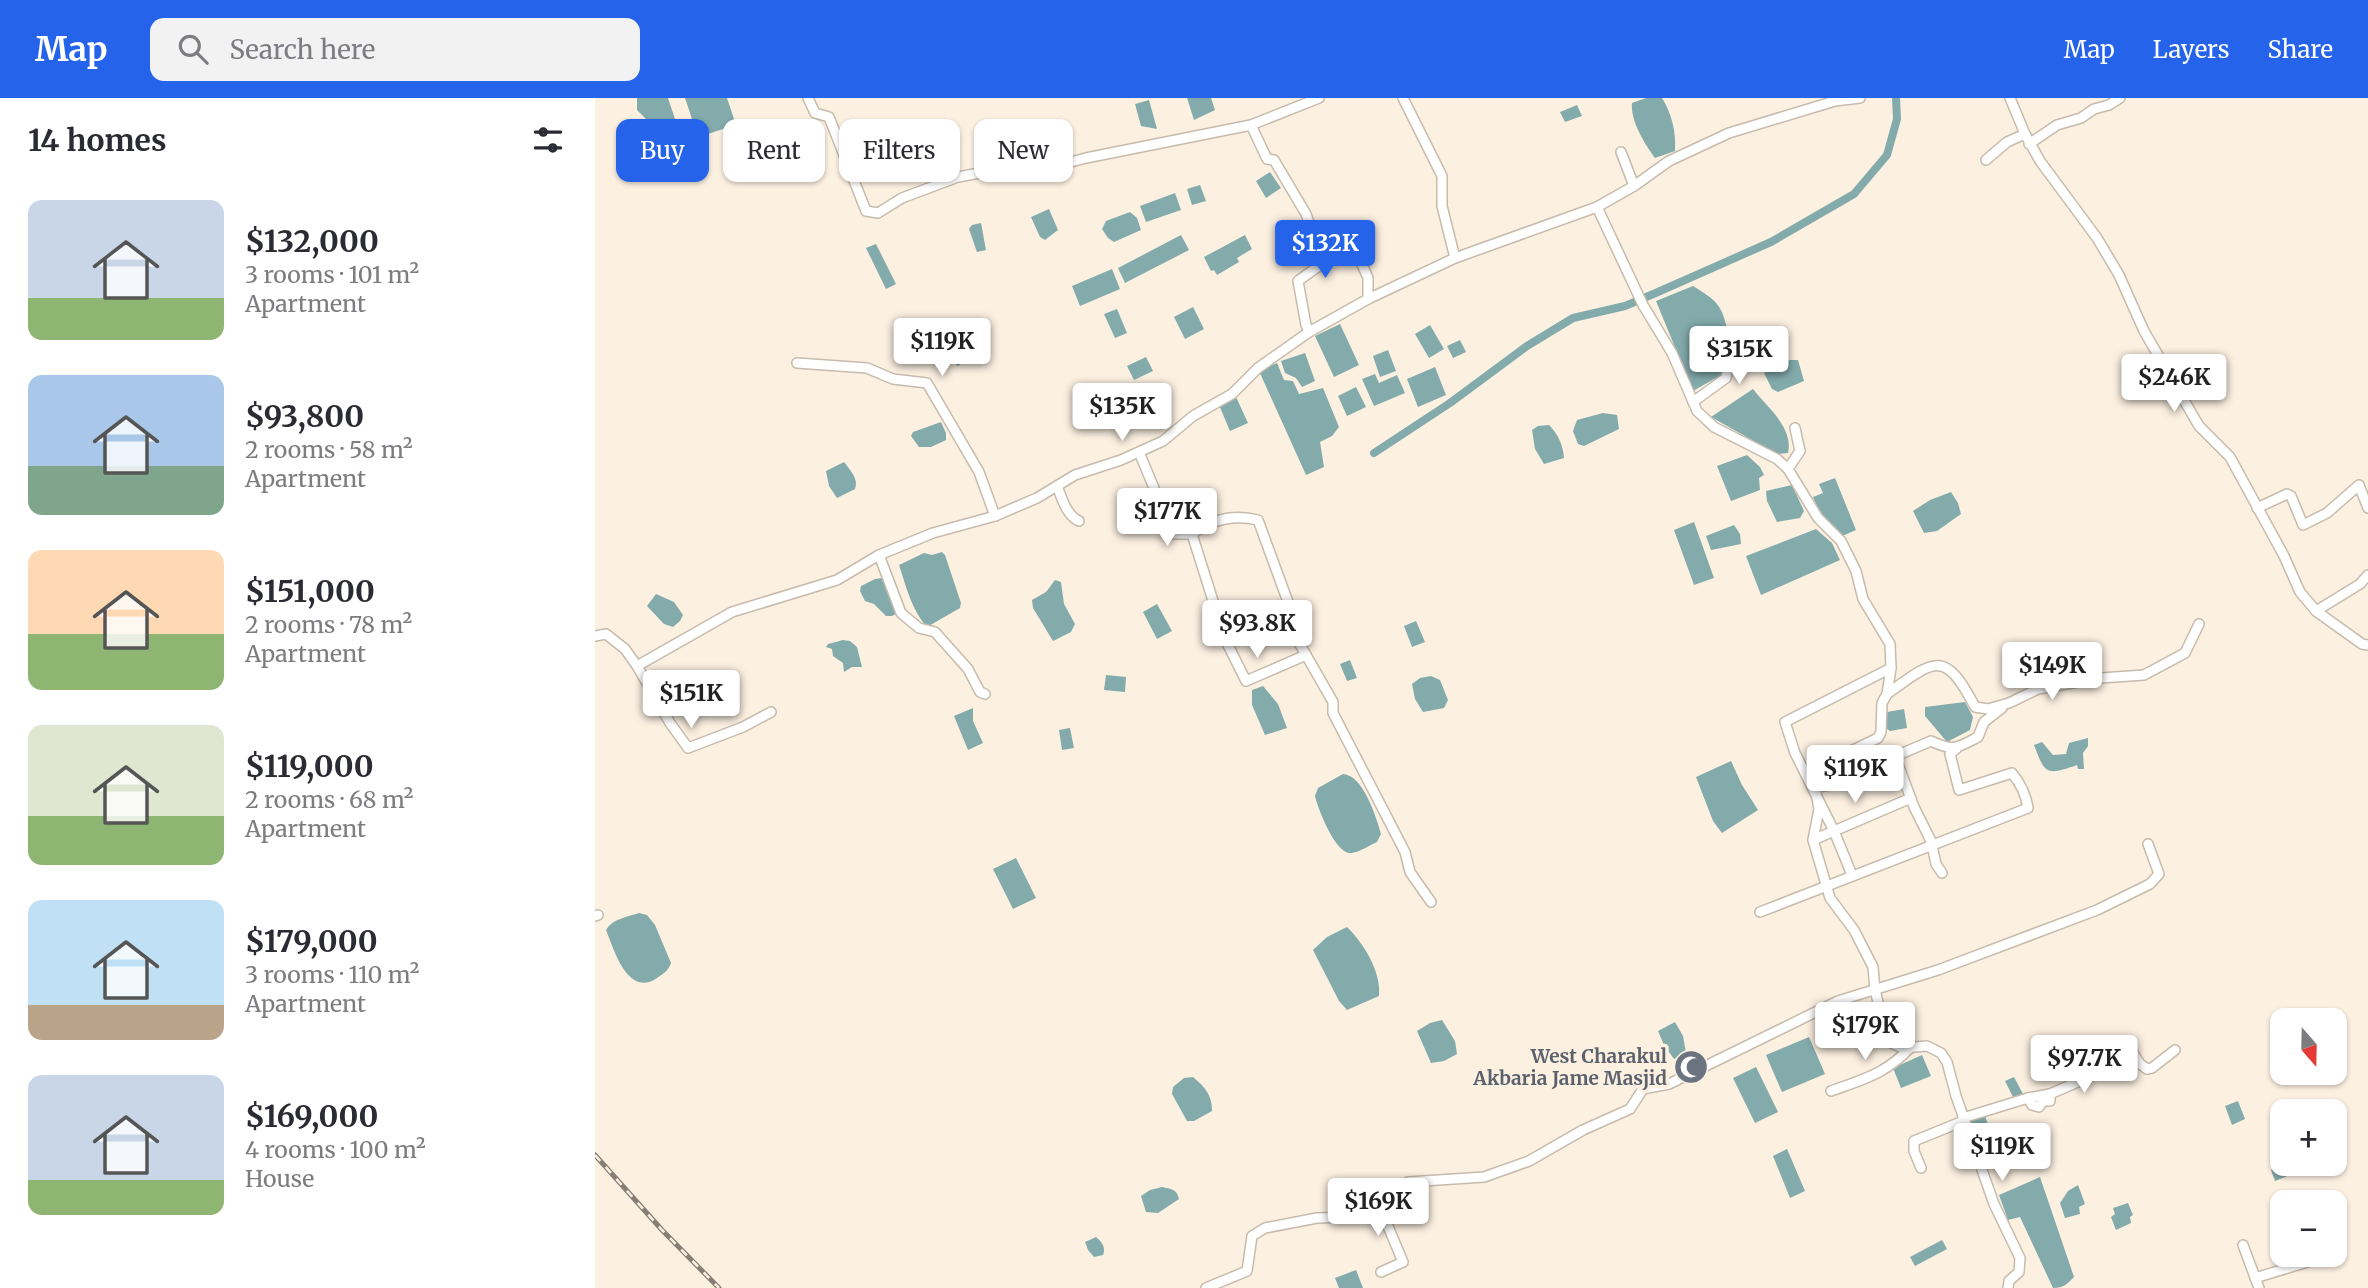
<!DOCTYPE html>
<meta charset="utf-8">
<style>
:root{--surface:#fff;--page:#f2f2f3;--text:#2b2b33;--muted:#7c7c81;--accent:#2563eb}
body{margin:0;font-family:Merriweather,serif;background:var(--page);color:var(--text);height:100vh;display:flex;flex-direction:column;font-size:26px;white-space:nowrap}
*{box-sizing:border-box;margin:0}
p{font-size:23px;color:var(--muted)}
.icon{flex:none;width:38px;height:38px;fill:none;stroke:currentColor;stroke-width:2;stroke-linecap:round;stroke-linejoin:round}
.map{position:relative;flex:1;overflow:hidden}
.panel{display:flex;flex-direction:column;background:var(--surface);width:595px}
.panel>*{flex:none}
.hud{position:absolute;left:21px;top:21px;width:665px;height:63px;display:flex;gap:14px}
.needle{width:46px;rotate:160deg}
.buttons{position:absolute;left:1675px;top:910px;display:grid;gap:14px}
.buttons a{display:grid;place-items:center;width:77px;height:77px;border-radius:14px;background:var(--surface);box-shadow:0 2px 5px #0004;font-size:35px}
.price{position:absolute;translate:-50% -60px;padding:0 16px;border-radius:7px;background:#fff;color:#222;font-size:23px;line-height:46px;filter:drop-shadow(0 2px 4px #0008)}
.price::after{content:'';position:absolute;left:50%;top:42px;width:21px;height:16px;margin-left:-10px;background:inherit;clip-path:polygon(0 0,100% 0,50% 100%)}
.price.selected{background:var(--accent);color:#fff}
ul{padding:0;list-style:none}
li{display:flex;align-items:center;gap:21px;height:175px;padding:0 28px}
li span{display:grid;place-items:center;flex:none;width:196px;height:140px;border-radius:14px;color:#555}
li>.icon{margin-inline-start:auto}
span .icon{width:84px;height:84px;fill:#fffc;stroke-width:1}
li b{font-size:30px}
h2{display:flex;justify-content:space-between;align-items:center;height:84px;padding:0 28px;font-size:30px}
.chip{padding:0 24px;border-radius:14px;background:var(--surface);box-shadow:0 2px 5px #0004;font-size:24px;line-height:63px}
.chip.selected{background:var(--accent);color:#fff}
header{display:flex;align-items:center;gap:42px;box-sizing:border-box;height:98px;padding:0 35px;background:var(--accent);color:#fff}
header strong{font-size:33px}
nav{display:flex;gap:38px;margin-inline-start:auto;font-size:24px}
.search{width:490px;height:63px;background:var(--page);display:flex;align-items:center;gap:18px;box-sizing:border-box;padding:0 24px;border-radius:14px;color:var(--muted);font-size:26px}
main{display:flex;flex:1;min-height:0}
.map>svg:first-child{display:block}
.water{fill:#83abac}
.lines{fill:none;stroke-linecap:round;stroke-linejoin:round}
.canal{stroke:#83abac;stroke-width:8}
.minor-casing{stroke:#c6bbac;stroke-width:12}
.minor{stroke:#fff;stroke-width:9}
.rail-casing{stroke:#867f75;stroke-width:5}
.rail{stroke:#fcf0e1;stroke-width:2.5;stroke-dasharray:8;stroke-linecap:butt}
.labels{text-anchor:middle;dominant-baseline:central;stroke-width:7;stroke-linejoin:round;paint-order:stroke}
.worship-label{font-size:19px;font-weight:bold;fill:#5b616d;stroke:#fcf0e1;text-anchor:end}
</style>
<header>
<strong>Map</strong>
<div class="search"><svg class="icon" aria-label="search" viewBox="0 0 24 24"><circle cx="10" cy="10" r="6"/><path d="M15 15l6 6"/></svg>Search here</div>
<nav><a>Map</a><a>Layers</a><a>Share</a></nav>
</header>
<main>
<section class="panel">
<h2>14 homes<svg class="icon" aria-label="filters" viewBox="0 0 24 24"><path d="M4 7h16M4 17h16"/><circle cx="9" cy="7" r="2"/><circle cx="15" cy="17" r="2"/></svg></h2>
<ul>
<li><span style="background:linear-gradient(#c9d6e8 70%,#8fb573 0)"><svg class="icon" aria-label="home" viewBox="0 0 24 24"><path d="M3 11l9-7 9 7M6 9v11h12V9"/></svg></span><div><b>$132,000</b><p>3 rooms · 101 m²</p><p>Apartment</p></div></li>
<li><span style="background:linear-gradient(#a9c7e8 65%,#7fa58c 0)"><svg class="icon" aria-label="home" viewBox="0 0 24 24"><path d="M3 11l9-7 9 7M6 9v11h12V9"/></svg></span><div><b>$93,800</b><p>2 rooms · 58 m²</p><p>Apartment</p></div></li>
<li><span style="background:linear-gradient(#ffd9b3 60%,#8fb573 0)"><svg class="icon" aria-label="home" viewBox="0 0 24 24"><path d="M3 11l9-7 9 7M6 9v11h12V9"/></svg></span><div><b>$151,000</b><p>2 rooms · 78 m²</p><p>Apartment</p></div></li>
<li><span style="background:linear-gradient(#dfe7d0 65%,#8fb573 0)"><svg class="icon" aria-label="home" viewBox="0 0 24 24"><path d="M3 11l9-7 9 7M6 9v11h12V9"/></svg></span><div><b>$119,000</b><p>2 rooms · 68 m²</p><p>Apartment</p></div></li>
<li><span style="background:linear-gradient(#bfe0f5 75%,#b9a48a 0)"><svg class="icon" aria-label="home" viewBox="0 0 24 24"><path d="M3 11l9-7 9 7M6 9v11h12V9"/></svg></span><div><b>$179,000</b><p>3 rooms · 110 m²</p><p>Apartment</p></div></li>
<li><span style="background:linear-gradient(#c9d6e8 75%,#8fb573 0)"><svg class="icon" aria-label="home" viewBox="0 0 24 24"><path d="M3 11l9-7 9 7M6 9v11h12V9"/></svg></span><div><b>$169,000</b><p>4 rooms · 100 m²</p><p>House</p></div></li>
</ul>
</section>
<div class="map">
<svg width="1773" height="1190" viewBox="0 0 1773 1190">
<rect width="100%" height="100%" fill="#fcf0e1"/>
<g class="water">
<polygon points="42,0 73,0 80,21 72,25 66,21 51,21 42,12"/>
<polygon points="90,0 132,0 141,27 103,39"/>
<polygon points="592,0 616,0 620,12 599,22"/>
<path d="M1051,0H1067C1077,16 1081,34 1080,53L1060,60C1050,47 1035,22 1037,5Z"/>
<polygon points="554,2 562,31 546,28 540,6"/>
<polygon points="982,7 987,18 970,24 965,14"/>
<polygon points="342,36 347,51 335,55 330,40"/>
<polygon points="675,74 686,90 671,100 661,83"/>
<polygon points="605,87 611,103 597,107 592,91"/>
<polygon points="580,95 586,112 551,124 545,108"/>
<polygon points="454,111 463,132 450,142 445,139 436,119"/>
<polygon points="535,114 542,120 546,132 519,144 513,140 507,131 511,123"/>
<polygon points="386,125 391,152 382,154 374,131 377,127"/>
<polygon points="586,137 594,152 530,185 523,170"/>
<polygon points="650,137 657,151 642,160 644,164 622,177 619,172 616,173 609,159"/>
<polygon points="775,137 777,153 769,156 767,148 757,149 756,139"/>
<polygon points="281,146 301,186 291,191 271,150"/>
<polygon points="517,171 525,191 485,208 477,188"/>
<path d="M1098,188C1128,206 1127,210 1135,243L1127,250L1128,276L1098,293L1061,203Z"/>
<polygon points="598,209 609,231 590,241 579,219"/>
<polygon points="522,211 532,235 520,240 509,216"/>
<polygon points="745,226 764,267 739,279 720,238"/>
<polygon points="835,227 849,251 834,260 820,236"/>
<polygon points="865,242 871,254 858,260 852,248"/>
<polygon points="385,244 390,255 362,268 357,256"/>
<polygon points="793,252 801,273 785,279 778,258"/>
<polygon points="710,255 720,283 707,289 701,280 690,275 686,263"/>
<polygon points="551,259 558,273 539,282 532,268"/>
<polygon points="1195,262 1203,262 1209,283 1183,294 1177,291 1169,275 1185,265"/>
<polygon points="682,265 689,282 698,283 704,296 728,290 744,329 737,338 725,344 729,369 711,377 664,273"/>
<polygon points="840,269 851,297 823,309 812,281"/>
<polygon points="780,276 784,285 802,277 810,295 779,308 767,281"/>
<polygon points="761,289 771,309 752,318 743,298"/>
<path d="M1158,291C1172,309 1199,330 1193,355L1182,356L1116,319Z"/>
<polygon points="641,299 653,325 635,333 624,307"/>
<polygon points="1008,315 1022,317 1024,331 989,348 983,346 978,333 982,322"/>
<polygon points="346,324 351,335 351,342 336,349 324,349 316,338 318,334"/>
<path d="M954,327C963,336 968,347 969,360L949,366L940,351L937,332L943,328Z"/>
<polygon points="1152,357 1165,369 1169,377 1164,380 1165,392 1136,403 1122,368"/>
<path d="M249,364C255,372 264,381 260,391L242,400L234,388L231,373Z"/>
<polygon points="1240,380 1261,432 1245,439 1226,417 1218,399 1228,395 1224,386"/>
<polygon points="1197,387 1209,413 1205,420 1182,424 1172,403 1171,393"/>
<polygon points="1356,394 1363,405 1366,416 1342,433 1329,435 1318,413 1335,402"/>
<polygon points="1099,424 1119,480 1099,487 1079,432"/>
<polygon points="1139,427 1145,436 1146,446 1116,452 1111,438"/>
<polygon points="1221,431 1237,445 1245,462 1166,497 1151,458"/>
<path d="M329,455L337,457L347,454L350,457L366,505L365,510L332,529C317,513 311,488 304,467Z"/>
<polygon points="287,480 302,515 297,518 291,518 279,506 270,503 265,493 266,488 280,481"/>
<polygon points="460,482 466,484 469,506 480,526 476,534 458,543 438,510 437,502 451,494"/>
<polygon points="61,496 79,504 88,517 85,523 78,529 69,526 52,508"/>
<polygon points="562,506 577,533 562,541 548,514"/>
<polygon points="821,523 830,544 817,549 809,528"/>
<polygon points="248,542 255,543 262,549 267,569 257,569 249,574 248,565 238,558 237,551 231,549 233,546"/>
<polygon points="755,562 762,580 752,583 745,566"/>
<polygon points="511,577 531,579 530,594 509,592"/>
<polygon points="836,578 845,582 853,602 849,610 828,614 820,601 817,586 825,580"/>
<polygon points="668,588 683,606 692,630 670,637 657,607 657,592"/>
<polygon points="1370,604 1378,619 1375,632 1352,644 1330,618 1330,609"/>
<polygon points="378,610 378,623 388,645 373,652 359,618"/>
<polygon points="1309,611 1312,630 1295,633 1289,629 1292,614"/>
<polygon points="475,630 479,650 467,652 464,632"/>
<path d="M1493,640V648L1488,655L1489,671H1483L1482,667C1451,678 1450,676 1439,647L1447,644L1458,657L1471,656L1474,645Z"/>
<polygon points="1136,663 1147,687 1163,712 1127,735 1118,723 1101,679"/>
<path d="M748,676C768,677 781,718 786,736L782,744C775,747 765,754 757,755C741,758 723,711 720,698L723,690Z"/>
<polygon points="421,760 441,800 418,811 398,771"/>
<path d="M44,815L52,817L60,827L76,865C73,873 69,875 62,880C33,900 19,852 11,832C17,821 32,819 44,815Z"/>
<path d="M752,829C769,846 786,873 784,898L752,912L744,903L718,852L732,839Z"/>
<polygon points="847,922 860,943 862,956 849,963 836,965 822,933 835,925"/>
<polygon points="1080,924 1088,938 1091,955 1079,961 1069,947 1063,933"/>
<polygon points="1214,939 1230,976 1187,994 1171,957"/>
<polygon points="1327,957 1336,978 1306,990 1298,970"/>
<polygon points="1161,969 1183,1014 1160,1025 1138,980"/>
<path d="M598,979C610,989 617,997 617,1013L599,1023H592L577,996L578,989L589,980Z"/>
<polygon points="1419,979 1428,996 1419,1001 1410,983"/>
<polygon points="1643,1003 1650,1021 1637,1027 1630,1008"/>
<polygon points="1390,1018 1398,1040 1383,1045 1375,1023"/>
<polygon points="1192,1051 1210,1093 1195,1100 1178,1058"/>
<polygon points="1692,1066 1697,1076 1680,1083 1676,1072"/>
<path d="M1445,1079L1479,1179C1472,1186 1469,1190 1458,1190L1425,1119L1413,1122L1404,1097Z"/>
<polygon points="1483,1087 1490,1106 1484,1109 1485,1116 1470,1120 1465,1105 1473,1093"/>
<path d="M567,1089C576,1091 582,1091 584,1101L563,1115L551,1114L546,1098L555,1092Z"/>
<polygon points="1533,1105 1538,1117 1535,1119 1536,1125 1521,1132 1516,1119 1520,1116 1518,1110"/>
<path d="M501,1139C507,1144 511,1149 508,1157L499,1159L493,1152L490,1144Z"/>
<polygon points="1347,1142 1352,1151 1320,1168 1315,1159"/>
<polygon points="761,1172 768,1190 744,1190 740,1180"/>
</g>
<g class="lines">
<polyline class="canal" points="779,355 855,305 932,248 978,220 1030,208 1063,194 1176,144 1259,96 1292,57 1302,21 1301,0"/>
<g class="minor-casing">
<g id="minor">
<polyline points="213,0 220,15 234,19 271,113 283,115 307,100 363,79 395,73 446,72 491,60 656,27 724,0"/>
<polyline points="808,0 847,78 847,108 860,160"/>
<polyline points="656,27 672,61 679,62 711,116 728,165"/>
<polyline points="1430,36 1445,63 1502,140 1524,177 1549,233 1604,328 1635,359 1689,458 1705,494 1721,513 1767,546 1773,547"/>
<polyline points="1434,46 1462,27 1486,20 1499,11 1514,7 1525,0"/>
<polyline points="1026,54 1039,88"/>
<polyline points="1391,62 1412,44 1430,36 1415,0"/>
<path d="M714,234L711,227L703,183C725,167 737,155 765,162L773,180V201"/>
<polyline points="202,265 272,270 298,281 332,285 384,374 400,418"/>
<polyline points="1098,304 1131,280 1135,260 1153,241"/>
<polyline points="1200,330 1205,353 1193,371 1223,420 1246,443 1261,473 1268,501 1295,546 1296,570 1292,596 1287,605 1286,634 1283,640 1233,664 1221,675 1220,689 1224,711 1218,742 1235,800 1259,832 1278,869 1280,892 1287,920 1298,946 1307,950 1332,948 1346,955 1352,964 1361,998 1399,1106 1425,1160 1424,1174 1414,1183 1413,1190"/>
<polyline points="544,354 578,436 597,436 630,541 651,583 711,557"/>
<polyline points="1193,371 1182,361 1119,329 1102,313 1077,255 1048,207 1002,109 1039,88 1074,63 1134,35 1240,3 1265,0"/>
<path d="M462,388C467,400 471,417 484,423"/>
<polyline points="1662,410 1692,396 1696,398 1708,427 1732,415 1764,387 1773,410"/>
<path d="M597,436C617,421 638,416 663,422L700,523L703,543L738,604V615L810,754L815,774L836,804"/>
<polyline points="284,457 306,515 324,530 340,534 373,571 385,594 390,596"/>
<polyline points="1721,513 1765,486 1773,477"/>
<polyline points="0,538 11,536 30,551 42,568 75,625 93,650 148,629 176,614"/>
<polyline points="42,568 137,514 242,482 284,457 338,435 400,418 442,400 480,377 526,362 568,343 598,318 637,296 663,270 714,234 773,201 860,160 1002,109"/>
<path d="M1292,596C1340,561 1350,551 1380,609L1393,611L1414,605L1443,591L1506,580L1549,577L1590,555L1604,526"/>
<polyline points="1300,658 1319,709 1336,743 1341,766 1347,775"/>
<path d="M1220,689L1230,688L1336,643C1359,654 1362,650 1383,639L1389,624L1407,610"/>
<polyline points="1218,742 1316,700"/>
<polyline points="1257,777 1239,733 1200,655 1190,624 1296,570"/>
<path d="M1165,814L1433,710C1431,696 1426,686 1417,675L1364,692L1355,656L1361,651"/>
<polyline points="0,818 3,817"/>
<path d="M1236,993C1269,981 1290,976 1315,950"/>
<polyline points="1433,1000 1437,1007 1444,1009 1448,1003 1455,1003 1455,996"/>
<polyline points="1326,1070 1319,1053 1319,1043 1366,1024 1368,1020 1433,1000 1455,996 1492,980 1506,965 1515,963 1533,947 1545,966 1552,971 1557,970 1580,952"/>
<polyline points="784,1107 808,1164 786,1174"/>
<polyline points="1648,1147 1664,1190"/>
<polyline points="1660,1180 1732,1158"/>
<polyline points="611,1190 652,1173 657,1138 670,1130 722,1120 759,1119 784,1107 795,1093 813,1084 889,1079 934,1063 988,1032 1035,1011 1048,991 1074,986 1243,903 1343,872 1502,812 1555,786 1564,776 1553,746"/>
</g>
</g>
<use href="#minor" class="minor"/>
<g class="rail-casing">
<polyline id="rail" points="0,1057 67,1132 124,1190"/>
</g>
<use href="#rail" class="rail"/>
</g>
<defs>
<g id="mosque-disc" transform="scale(1.75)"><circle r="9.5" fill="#6b7280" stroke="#fcf0e1"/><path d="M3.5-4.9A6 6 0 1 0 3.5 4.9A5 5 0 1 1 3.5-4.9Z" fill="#fff"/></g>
</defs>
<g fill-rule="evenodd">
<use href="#mosque-disc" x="1096" y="969"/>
</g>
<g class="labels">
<g class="worship-label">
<text x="1072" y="958">West Charakul<tspan x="1072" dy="22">Akbaria Jame Masjid</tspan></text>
</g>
</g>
</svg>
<div class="buttons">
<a><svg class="needle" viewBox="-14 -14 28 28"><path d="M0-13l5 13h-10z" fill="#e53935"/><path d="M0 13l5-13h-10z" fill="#7c7c81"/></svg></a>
<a>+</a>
<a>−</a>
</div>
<b class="price selected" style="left:730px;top:182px">$132K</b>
<b class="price" style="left:347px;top:280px">$119K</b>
<b class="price" style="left:1144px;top:288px">$315K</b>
<b class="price" style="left:1579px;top:316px">$246K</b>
<b class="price" style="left:527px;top:345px">$135K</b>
<b class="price" style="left:572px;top:450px">$177K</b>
<b class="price" style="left:662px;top:562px">$93.8K</b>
<b class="price" style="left:1457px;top:604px">$149K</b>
<b class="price" style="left:96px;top:632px">$151K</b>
<b class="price" style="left:1260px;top:707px">$119K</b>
<b class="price" style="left:1270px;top:964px">$179K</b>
<b class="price" style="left:1489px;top:997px">$97.7K</b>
<b class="price" style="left:1407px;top:1085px">$119K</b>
<b class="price" style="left:783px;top:1140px">$169K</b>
<div class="hud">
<a class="chip selected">Buy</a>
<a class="chip">Rent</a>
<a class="chip">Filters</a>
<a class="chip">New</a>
</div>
</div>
</main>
